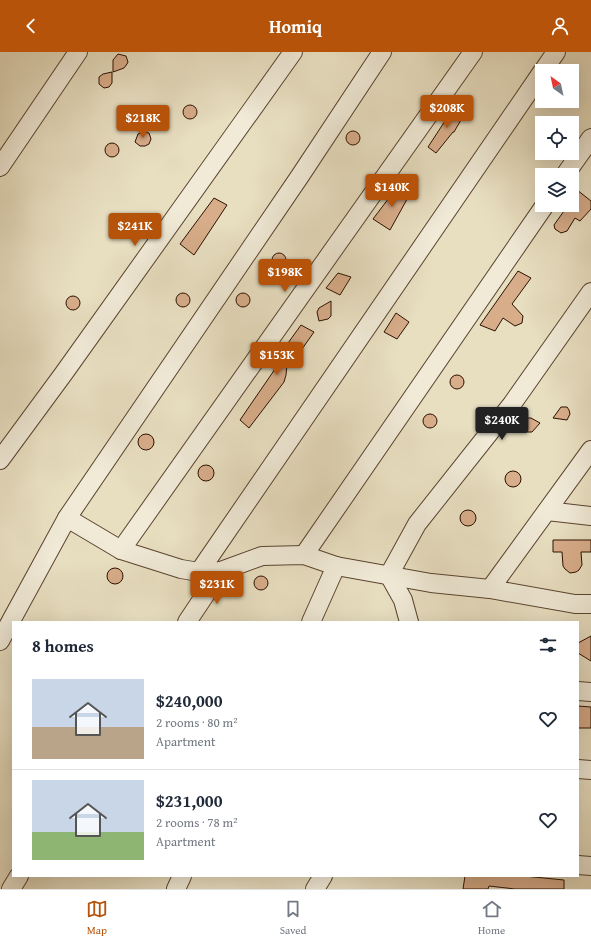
<!DOCTYPE html>
<meta charset="utf-8">
<style>
:root{--surface:#fff;--page:#f6f6f7;--text:#1f2937;--muted:#747a83;--line:#e0e1e3;--accent:#b45309}
body{margin:0;font-family:"Gentium Book Plus",serif;background:var(--page);color:var(--text);height:100vh;display:flex;flex-direction:column;font-size:15px;white-space:nowrap}
*{box-sizing:border-box;margin:0}
p{font-size:13px;color:var(--muted)}
.icon{flex:none;width:22px;height:22px;fill:none;stroke:currentColor;stroke-width:2;stroke-linecap:round;stroke-linejoin:round}
.map{position:relative;flex:1;overflow:hidden}
.drawer{position:absolute;left:12px;top:569px;width:567px;height:256px;display:flex;flex-direction:column;background:var(--surface);border-radius:0px;box-shadow:0 4px 16px #0002}
.drawer>*{flex:none}
.needle{width:26px;rotate:327deg}
.controls{position:absolute;left:535px;top:12px;display:grid;gap:8px}
.controls a{display:grid;place-items:center;width:44px;height:44px;border-radius:0px;background:var(--surface);box-shadow:0 4px 16px #0002;font-size:20px}
.price{position:absolute;translate:-50% -34px;padding:0 9px;border-radius:4px;background:var(--accent);color:#fff;font-size:13px;line-height:26px;filter:drop-shadow(0 1px 2px #0008)}
.price::after{content:'';position:absolute;left:50%;top:24px;width:12px;height:9px;margin-left:-6px;background:inherit;clip-path:polygon(0 0,100% 0,50% 100%)}
.price.selected{background:#222;color:#fff}
ul{padding:0;list-style:none}
li{display:flex;align-items:center;gap:12px;height:100px;padding:0 20px}
li+li{border-top:1px solid var(--line)}
li span{display:grid;place-items:center;flex:none;width:112px;height:80px;border-radius:0px;color:#555}
li>.icon{margin-inline-start:auto}
span .icon{width:48px;height:48px;fill:#fffc;stroke-width:1}
li b{font-size:17px}
h2{display:flex;justify-content:space-between;align-items:center;height:48px;padding:0 20px;font-size:17px}
header{display:flex;justify-content:space-between;align-items:center;height:52px;padding:0 20px;background:var(--accent);color:#fff;font-size:18px;font-weight:700}
.menu{display:flex;justify-content:space-around;align-items:center;height:56px;border-top:1px solid var(--line);background:var(--surface);font-size:11px;color:var(--muted)}
.menu a{display:grid;justify-items:center;gap:2px}
.menu .selected{color:var(--accent)}
.map>svg:first-child{display:block}
.building{fill:#d8ad8a;stroke:#2c1000}
.lines{fill:none;stroke-linecap:round;stroke-linejoin:round}
.minor-casing{stroke:#5b4430;stroke-width:20}
.minor{stroke:#f0ead7;stroke-width:18}
</style>
<header><svg class="icon" aria-label="back" viewBox="0 0 24 24"><path d="M15 5l-7 7 7 7"/></svg>Homiq<svg class="icon" aria-label="person" viewBox="0 0 24 24"><circle cx="12" cy="8" r="4"/><path d="M4 21q1-7 8-7t8 7"/></svg></header>
<div class="map">
<svg width="591" height="837" viewBox="0 0 591 837">
<rect width="100%" height="100%" fill="#e8dfc1"/>
<filter id="stains"><feTurbulence type="fractalNoise" baseFrequency=".005" numOctaves="4"/><feColorMatrix values="0 0 0 0 .2 0 0 0 0 .09 0 0 0 0 .02 0 0 0 .5 -.17"/></filter>
<radialGradient id="worn" r=".72"><stop offset=".6" stop-color="#630" stop-opacity="0"/><stop offset="1" stop-color="#630" stop-opacity=".3"/></radialGradient>
<g class="building">
<polygon points="118,2 126,4 128,10 127,12 124,16 113,20 113,8"/>
<polygon points="112,20 112,31 109,35 104,36 99,32 99,25 103,22"/>
<circle cx="190" cy="60" r="7"/>
<polygon points="452,54 465,61 454,80 453,80 436,101 428,95 445,69"/>
<circle cx="353" cy="86" r="7"/>
<polygon points="143,80 149,81 151,87 149,92 145,94 140,94 135,90 138,82"/>
<circle cx="112" cy="98" r="7"/>
<polygon points="398,134 411,140 390,178 373,167"/>
<polygon points="572,134 591,149 591,157 580,169 575,166 567,179 561,181 555,177 554,173 564,159 555,153 572,153"/>
<polygon points="214,146 227,153 194,203 180,192"/>
<circle cx="279" cy="208" r="7"/>
<polygon points="518,219 531,226 512,252 523,264 522,271 515,274 503,266 495,279 480,273"/>
<polygon points="338,221 351,225 340,243 326,236"/>
<circle cx="183" cy="248" r="7"/>
<circle cx="243" cy="248" r="7"/>
<circle cx="73" cy="251" r="7"/>
<polygon points="331,249 331,264 328,267 319,269 317,260 319,256"/>
<polygon points="396,261 409,270 397,287 384,280"/>
<polygon points="301,273 314,280 295,307 288,302 286,323 284,330 249,376 240,368 286,301 283,298"/>
<circle cx="457" cy="330" r="7"/>
<polygon points="561,355 567,355 569,358 570,362 567,368 553,366"/>
<circle cx="430" cy="369" r="7"/>
<polygon points="527,366 531,366 540,371 532,380 525,380 522,376 521,371"/>
<circle cx="146" cy="390" r="8"/>
<circle cx="206" cy="421" r="8"/>
<circle cx="513" cy="427" r="8"/>
<circle cx="468" cy="466" r="8"/>
<polygon points="553,488 591,488 591,500 581,500 582,513 579,518 576,520 570,521 565,517 563,514 562,500 553,500"/>
<circle cx="115" cy="524" r="8"/>
<circle cx="261" cy="531" r="7"/>
<polygon points="591,584 591,609 578,601 578,591"/>
<polygon points="578,654 591,655 591,676 578,676"/>
<polygon points="465,824 524,824 564,828 564,837 515,837 489,834 488,837 463,837"/>
</g>
<g class="lines">
<g class="minor-casing">
<g id="minor">
<polyline points="543,19 556,0"/>
<polyline points="0,115 78,0"/>
<polyline points="565,123 591,86"/>
<polyline points="0,408 64,321 293,0"/>
<polyline points="547,459 591,464"/>
<polyline points="67,466 121,498 181,517 199,520 221,519 262,504 304,503 336,514 431,531 490,537 575,552 591,552"/>
<polyline points="121,498 473,0"/>
<polyline points="304,503 545,153"/>
<polyline points="199,520 542,20"/>
<polyline points="490,537 591,398"/>
<polyline points="187,570 221,519"/>
<polyline points="311,570 336,514"/>
<polyline points="409,570 403,548 389,523 417,472 512,352 591,240"/>
<polyline points="0,589 67,466 300,124 382,0"/>
<polyline points="578,639 591,640"/>
<polyline points="578,717 591,718"/>
<polyline points="578,813 591,814"/>
<polyline points="11,837 19,824"/>
<polyline points="176,837 182,824"/>
<polyline points="315,837 323,824"/>
</g>
</g>
<use href="#minor" class="minor"/>
</g>
<rect width="100%" height="100%" filter="url(#stains)"/>
<rect width="100%" height="100%" fill="url(#worn)"/>
</svg>
<div class="controls">
<a><svg class="needle" viewBox="-14 -14 28 28"><path d="M0-13l5 13h-10z" fill="#e53935"/><path d="M0 13l5-13h-10z" fill="#747a83"/></svg></a>
<a><svg class="icon" aria-label="locate" viewBox="0 0 24 24"><circle cx="12" cy="12" r="6"/><path d="M12 2v4M12 18v4M2 12h4M18 12h4"/></svg></a>
<a><svg class="icon" aria-label="layers" viewBox="0 0 24 24"><path d="M12 4l9 5-9 5-9-5zM3 14l9 5 9-5"/></svg></a>
</div>
<b class="price" style="left:447px;top:77px">$208K</b>
<b class="price" style="left:143px;top:87px">$218K</b>
<b class="price" style="left:392px;top:156px">$140K</b>
<b class="price" style="left:135px;top:195px">$241K</b>
<b class="price" style="left:285px;top:241px">$198K</b>
<b class="price" style="left:277px;top:324px">$153K</b>
<b class="price selected" style="left:502px;top:389px">$240K</b>
<b class="price" style="left:217px;top:553px">$231K</b>
<section class="drawer">
<h2>8 homes<svg class="icon" aria-label="filters" viewBox="0 0 24 24"><path d="M4 7h16M4 17h16"/><circle cx="9" cy="7" r="2"/><circle cx="15" cy="17" r="2"/></svg></h2>
<ul>
<li><span style="background:linear-gradient(#c9d6e8 60%,#b9a48a 0)"><svg class="icon" aria-label="home" viewBox="0 0 24 24"><path d="M3 11l9-7 9 7M6 9v11h12V9"/></svg></span><div><b>$240,000</b><p>2 rooms · 80 m²</p><p>Apartment</p></div><svg class="icon" aria-label="heart" viewBox="0 0 24 24"><path d="M12 20l-8-8c-3-5 5-10 8-4 3-6 11-1 8 4z"/></svg></li>
<li><span style="background:linear-gradient(#c9d6e8 65%,#8fb573 0)"><svg class="icon" aria-label="home" viewBox="0 0 24 24"><path d="M3 11l9-7 9 7M6 9v11h12V9"/></svg></span><div><b>$231,000</b><p>2 rooms · 78 m²</p><p>Apartment</p></div><svg class="icon" aria-label="heart" viewBox="0 0 24 24"><path d="M12 20l-8-8c-3-5 5-10 8-4 3-6 11-1 8 4z"/></svg></li>
</ul>
</section>
</div>
<nav class="menu">
<a class="selected"><svg class="icon" aria-label="map" viewBox="0 0 24 24"><path d="M3 6l6-2 6 2 6-2v14l-6 2-6-2-6 2zM9 4v14M15 6v14"/></svg>Map</a>
<a><svg class="icon" aria-label="saved" viewBox="0 0 24 24"><path d="M7 4h10v16l-5-4-5 4z"/></svg>Saved</a>
<a><svg class="icon" aria-label="home" viewBox="0 0 24 24"><path d="M3 11l9-7 9 7M6 9v11h12V9"/></svg>Home</a>
</nav>
